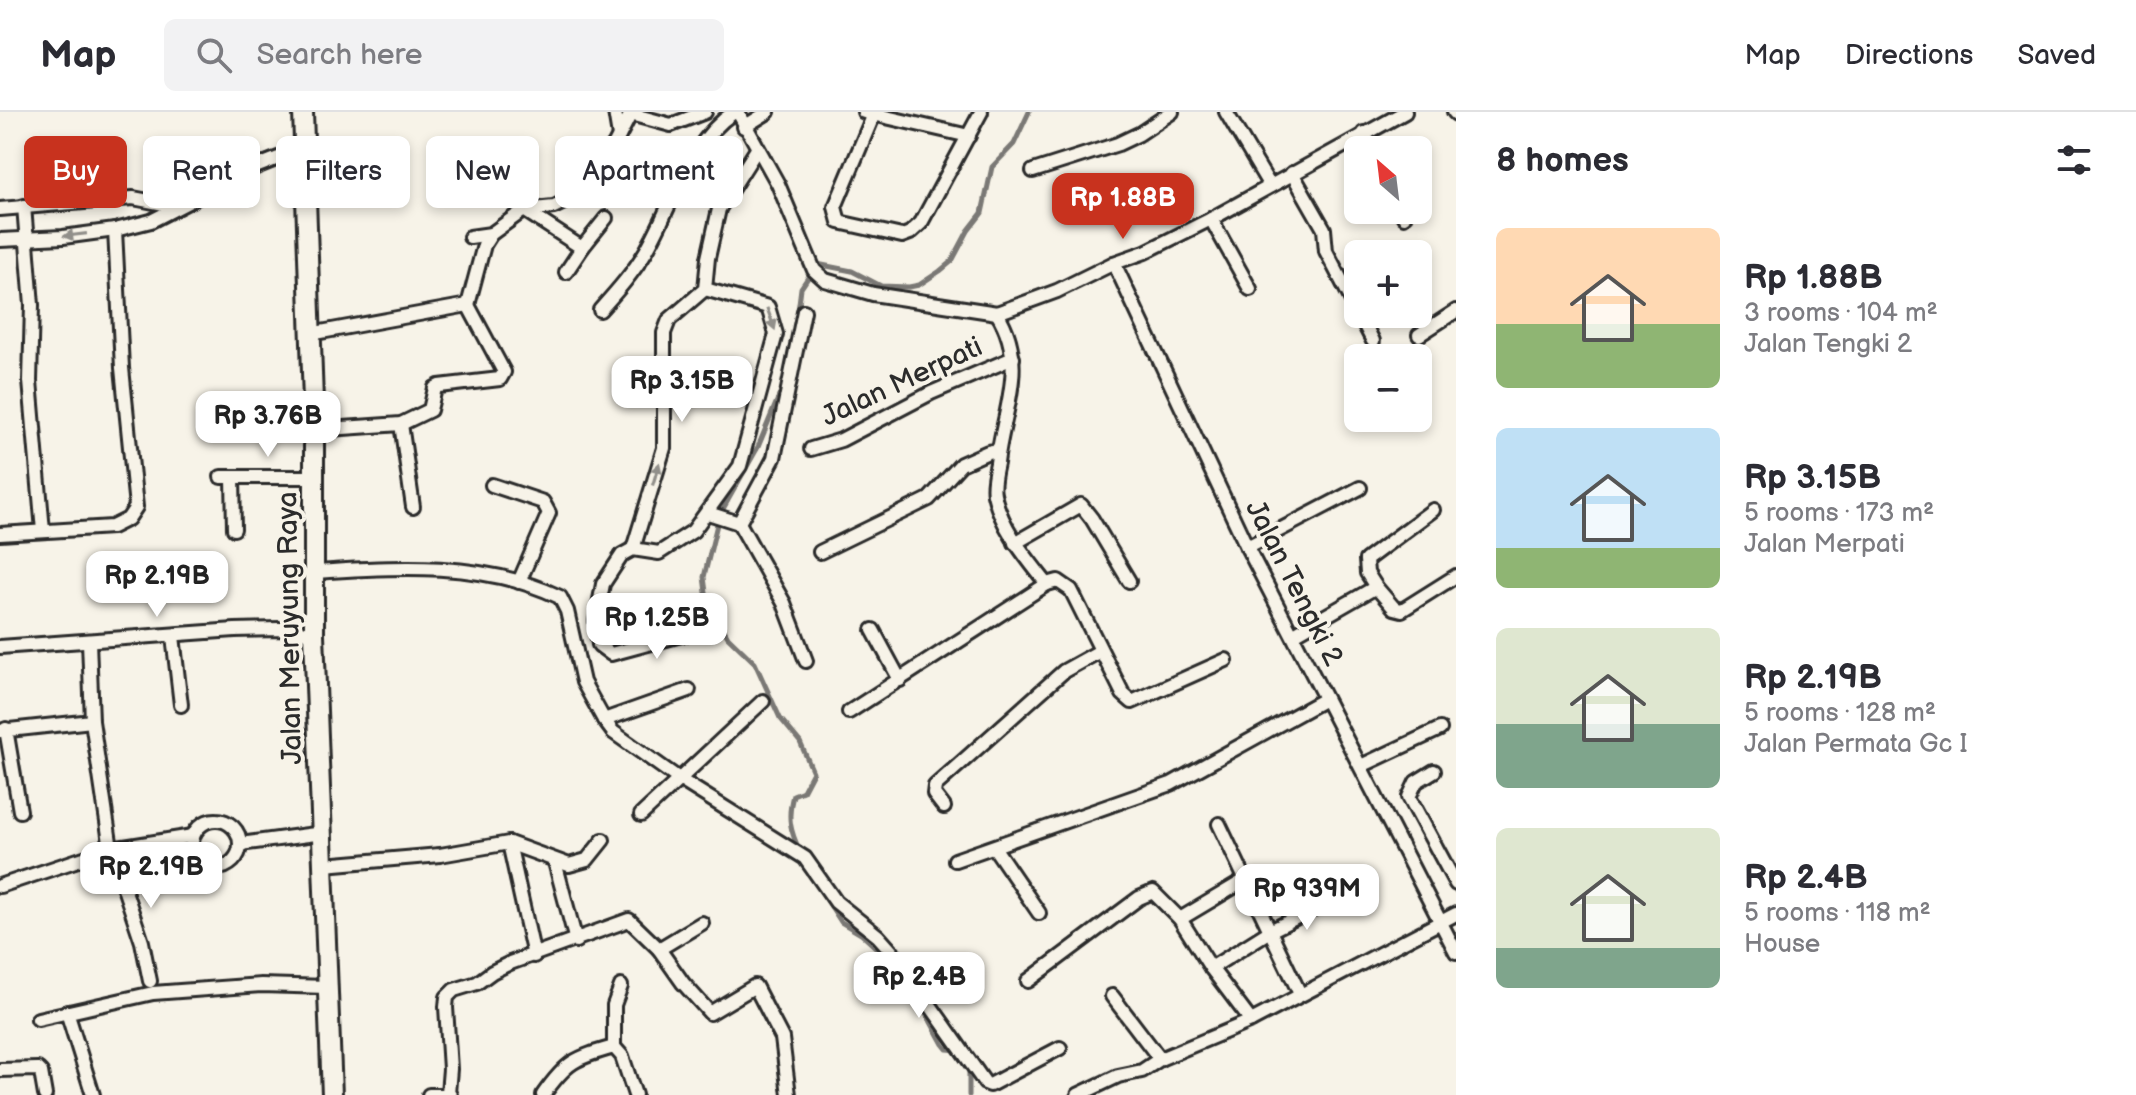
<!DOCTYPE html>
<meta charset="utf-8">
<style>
:root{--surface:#fff;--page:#f2f2f3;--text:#2b2b33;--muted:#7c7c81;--line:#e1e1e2;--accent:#c8321e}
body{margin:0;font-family:"Balsamiq Sans",sans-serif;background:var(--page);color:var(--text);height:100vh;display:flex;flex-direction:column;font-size:30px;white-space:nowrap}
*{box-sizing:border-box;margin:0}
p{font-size:26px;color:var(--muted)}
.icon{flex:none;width:44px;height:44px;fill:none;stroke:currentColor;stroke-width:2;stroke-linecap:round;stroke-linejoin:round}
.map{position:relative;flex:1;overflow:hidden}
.side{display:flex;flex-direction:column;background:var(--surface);width:680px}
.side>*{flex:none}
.hud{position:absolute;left:24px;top:24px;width:760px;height:72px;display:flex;gap:16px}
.needle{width:52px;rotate:332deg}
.controls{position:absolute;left:1344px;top:24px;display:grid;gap:16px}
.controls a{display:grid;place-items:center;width:88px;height:88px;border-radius:12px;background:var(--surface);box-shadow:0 4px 12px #0003;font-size:40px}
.price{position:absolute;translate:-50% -68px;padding:0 18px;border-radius:16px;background:#fff;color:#222;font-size:26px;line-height:52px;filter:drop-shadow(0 2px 4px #0008)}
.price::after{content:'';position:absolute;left:50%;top:48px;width:24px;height:18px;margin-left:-12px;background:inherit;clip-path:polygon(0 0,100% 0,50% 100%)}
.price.selected{background:var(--accent);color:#fff}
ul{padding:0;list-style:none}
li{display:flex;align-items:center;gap:24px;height:200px;padding:0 40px}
li span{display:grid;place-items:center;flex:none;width:224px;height:160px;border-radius:12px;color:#555}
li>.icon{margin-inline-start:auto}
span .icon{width:96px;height:96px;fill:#fffc;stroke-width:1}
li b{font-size:34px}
h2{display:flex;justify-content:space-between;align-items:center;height:96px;padding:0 40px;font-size:34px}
.pill{padding:0 28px;border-radius:12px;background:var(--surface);box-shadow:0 4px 12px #0003;font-size:28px;line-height:72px}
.pill.selected{background:var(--accent);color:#fff}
header{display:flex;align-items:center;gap:48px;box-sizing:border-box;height:112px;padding:0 40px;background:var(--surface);border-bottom:2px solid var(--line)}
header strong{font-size:38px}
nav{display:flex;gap:44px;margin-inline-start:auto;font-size:28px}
.search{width:560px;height:72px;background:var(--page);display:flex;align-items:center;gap:20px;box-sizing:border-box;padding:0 28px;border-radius:12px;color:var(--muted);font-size:30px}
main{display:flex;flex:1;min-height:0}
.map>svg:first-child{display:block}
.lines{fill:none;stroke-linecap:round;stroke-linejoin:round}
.stream{stroke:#7a7874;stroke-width:5}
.street-casing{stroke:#2b2b2b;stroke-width:18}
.secondary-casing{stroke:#2b2b2b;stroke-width:24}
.street{stroke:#f7f3e8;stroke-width:12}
.secondary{stroke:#f7f3e8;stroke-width:18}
.oneway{fill:#918f8a}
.labels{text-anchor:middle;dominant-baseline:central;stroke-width:8;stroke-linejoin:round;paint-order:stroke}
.street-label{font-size:28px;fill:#2b2b2b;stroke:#f7f3e8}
</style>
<header>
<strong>Map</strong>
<div class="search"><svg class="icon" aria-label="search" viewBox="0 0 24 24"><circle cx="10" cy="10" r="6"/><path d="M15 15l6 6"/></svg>Search here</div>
<nav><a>Map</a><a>Directions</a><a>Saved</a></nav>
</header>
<main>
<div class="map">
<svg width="1456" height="983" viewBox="0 0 1456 983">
<rect width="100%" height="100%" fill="#f7f3e8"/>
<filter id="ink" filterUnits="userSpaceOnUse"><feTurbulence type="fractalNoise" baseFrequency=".0125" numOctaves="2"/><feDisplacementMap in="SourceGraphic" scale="16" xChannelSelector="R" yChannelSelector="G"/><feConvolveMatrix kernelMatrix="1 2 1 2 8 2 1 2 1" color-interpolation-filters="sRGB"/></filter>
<g filter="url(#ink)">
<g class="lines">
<g class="stream">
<polyline points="797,207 801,176 817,152 852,159 881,174 909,175 919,173 940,159 952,149 968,119 982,101 992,55 1014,32 1029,0"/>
<polyline points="790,239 795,217"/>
<path d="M784,272L758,335L719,404L704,465L707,488L728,525L755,551L780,606L800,630L813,660L803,679L793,683C787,705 790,719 800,739"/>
<polyline points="821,779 841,810 861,822 895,853"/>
<polyline points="915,881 943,932 947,937 959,938"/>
<polyline points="969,983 969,952"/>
</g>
<g class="street-casing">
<g id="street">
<polyline points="615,0 619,24"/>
<polyline points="738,0 778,72 814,158 825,168 873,182 997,201 1057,179 1114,151 1145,140 1211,107 1405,0"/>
<polyline points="864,0 969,24"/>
<polyline points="1226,0 1270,74"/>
<polyline points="1454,0 1456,2"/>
<polyline points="874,2 835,95 839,110 902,124 910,121 921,111 981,0"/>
<polyline points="744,15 768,0"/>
<polyline points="1364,21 1372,38"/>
<polyline points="1033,59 1118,32 1139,22 1172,0"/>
<polyline points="1292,61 1324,117 1326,139 1358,200"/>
<polyline points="24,94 32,193 30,269 43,419"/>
<polyline points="0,97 133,86 175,94"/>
<polyline points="524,98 582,136 606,106"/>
<polyline points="1401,98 1404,105"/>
<polyline points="1211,107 1250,177"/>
<polyline points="470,125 491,122"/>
<polyline points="0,128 63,125 115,118 151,109 258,54 304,36"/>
<polyline points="1114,151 1247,435 1456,840"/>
<polyline points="566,160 582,136"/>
<polyline points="705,177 768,195 776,222 740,354 693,419 659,441 633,437 622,443 603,472 596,509 599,533 611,542 707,516"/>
<polyline points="468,193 484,133 491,122 524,98 554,95 580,82 615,32 629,5 634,3 671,13 705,0"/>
<path d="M600,198C617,179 633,161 646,139C673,93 688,31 734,0"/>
<path d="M997,201C1029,252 1003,298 997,351C995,360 992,373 994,382C1001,416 1026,445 1047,472L1058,469L1071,478L1123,582L1132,590L1226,548"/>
<polyline points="1359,202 1373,229"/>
<polyline points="310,222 468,193"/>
<polyline points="1419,223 1456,199"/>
<polyline points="401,312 413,395"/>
<polyline points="314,318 401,312 430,298 435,276 439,274 500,267 504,260 468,193"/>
<polyline points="811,337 841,328 931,281 1013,246"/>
<polyline points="221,365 315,365"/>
<polyline points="233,365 234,417"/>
<polyline points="492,373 543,390 549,401 519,470"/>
<polyline points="708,401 739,411"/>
<polyline points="739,411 774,346 804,199"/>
<polyline points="739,411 784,491 806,549"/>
<polyline points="0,422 112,415 128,407 136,395 122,256 115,118"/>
<polyline points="1015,431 1081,393 1092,407 1129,469"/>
<polyline points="1247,435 1360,376"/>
<polyline points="633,437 664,336 664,221 669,208 705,177 708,146 719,97 757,37"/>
<polyline points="820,440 929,387 961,352 988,340 998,338"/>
<path d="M316,460C396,454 485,449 560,485L567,499L583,570L604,608L613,620L679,667L805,746L836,790L878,824L894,842L985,971L990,973L1060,936"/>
<polyline points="1376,475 1367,461 1366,448 1433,398"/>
<polyline points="873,518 900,568"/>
<polyline points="1294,522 1376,475 1394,496 1402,498 1456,464"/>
<polyline points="173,524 181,593"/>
<polyline points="89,529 92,609 111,737 142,830 150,869"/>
<polyline points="0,535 235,518 280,517 314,522"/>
<polyline points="849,600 1047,472"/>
<polyline points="604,608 689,578"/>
<polyline points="6,617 20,699"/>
<polyline points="0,619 92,609"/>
<polyline points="1361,654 1440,617"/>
<polyline points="1434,659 1416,670 1409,685 1456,772"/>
<polyline points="944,695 934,682 935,674 1064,559 1100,539"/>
<polyline points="641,703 763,589"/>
<circle cx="216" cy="732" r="24"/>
<polyline points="1219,712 1300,882"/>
<polyline points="509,731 534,844"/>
<polyline points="240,732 323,721"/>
<polyline points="994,735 1039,801"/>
<polyline points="955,748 1171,672 1325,587"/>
<polyline points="555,750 576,829"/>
<polyline points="324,753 440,743 509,731 569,753 587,748 603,728"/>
<polyline points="0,774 111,737 193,724"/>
<polyline points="1180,807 1247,767"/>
<polyline points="659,837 683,871 710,901 755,874 782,926 789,983"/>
<polyline points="1211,856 1270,819 1327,790"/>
<polyline points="1028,869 1139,786 1153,780 1180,807 1211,856 1251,909"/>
<polyline points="1112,884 1160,947"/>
<polyline points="67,900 93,983"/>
<polyline points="38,907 153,881 261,873 327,875"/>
<polyline points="614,935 614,893 621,874"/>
<polyline points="0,958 38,957 41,960 45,983"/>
<polyline points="448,981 450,957 446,895 447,885 454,878 477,871 492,860 510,851 629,808 659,837 702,811"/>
<polyline points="429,983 450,983"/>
<path d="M543,983C567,949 575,946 614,935L622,944L635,983"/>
<polyline points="1078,983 1118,964 1142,959 1160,947 1251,909 1456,802"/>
</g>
</g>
<g class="secondary-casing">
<polyline id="secondary" points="303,0 314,318 314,522 332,983"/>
</g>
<use href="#street" class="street"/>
<use href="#secondary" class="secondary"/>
</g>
<defs><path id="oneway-solid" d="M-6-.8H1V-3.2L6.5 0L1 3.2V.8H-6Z" transform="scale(2)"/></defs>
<g class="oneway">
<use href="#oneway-solid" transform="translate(75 123) rotate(173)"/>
<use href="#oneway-solid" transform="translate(771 207) rotate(70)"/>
<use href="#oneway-solid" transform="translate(656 362) rotate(-73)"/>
</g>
</g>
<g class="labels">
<g class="street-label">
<text transform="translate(902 270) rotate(-25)">Jalan Merpati</text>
<text transform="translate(1294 471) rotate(63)">Jalan Tengki 2</text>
<text transform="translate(290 516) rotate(-91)">Jalan Meruyung Raya</text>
</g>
</g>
</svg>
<div class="controls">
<a><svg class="needle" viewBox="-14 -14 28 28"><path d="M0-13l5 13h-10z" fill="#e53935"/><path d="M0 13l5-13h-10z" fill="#7c7c81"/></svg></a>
<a>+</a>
<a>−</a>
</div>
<b class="price selected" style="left:1123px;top:129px">Rp 1.88B</b>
<b class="price" style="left:682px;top:312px">Rp 3.15B</b>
<b class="price" style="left:268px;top:347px">Rp 3.76B</b>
<b class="price" style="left:157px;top:507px">Rp 2.19B</b>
<b class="price" style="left:657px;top:549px">Rp 1.25B</b>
<b class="price" style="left:151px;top:798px">Rp 2.19B</b>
<b class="price" style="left:1307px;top:820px">Rp 939M</b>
<b class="price" style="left:919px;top:908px">Rp 2.4B</b>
<div class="hud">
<a class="pill selected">Buy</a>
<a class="pill">Rent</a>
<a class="pill">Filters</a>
<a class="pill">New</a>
<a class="pill">Apartment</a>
</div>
</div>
<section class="side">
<h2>8 homes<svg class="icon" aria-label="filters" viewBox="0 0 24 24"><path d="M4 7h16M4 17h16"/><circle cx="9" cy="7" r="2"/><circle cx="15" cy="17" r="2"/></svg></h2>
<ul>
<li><span style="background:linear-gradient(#ffd9b3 60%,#8fb573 0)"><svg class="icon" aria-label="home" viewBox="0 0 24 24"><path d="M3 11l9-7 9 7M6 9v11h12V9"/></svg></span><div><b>Rp 1.88B</b><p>3 rooms · 104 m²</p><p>Jalan Tengki 2</p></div></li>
<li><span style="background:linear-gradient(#bfe0f5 75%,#8fb573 0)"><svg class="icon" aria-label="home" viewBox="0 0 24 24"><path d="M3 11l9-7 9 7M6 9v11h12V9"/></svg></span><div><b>Rp 3.15B</b><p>5 rooms · 173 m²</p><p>Jalan Merpati</p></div></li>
<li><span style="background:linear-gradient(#dfe7d0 60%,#7fa58c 0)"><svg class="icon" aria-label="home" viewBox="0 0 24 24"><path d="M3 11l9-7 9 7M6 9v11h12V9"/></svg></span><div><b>Rp 2.19B</b><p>5 rooms · 128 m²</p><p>Jalan Permata Gc I</p></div></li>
<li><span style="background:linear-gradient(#dfe7d0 75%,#7fa58c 0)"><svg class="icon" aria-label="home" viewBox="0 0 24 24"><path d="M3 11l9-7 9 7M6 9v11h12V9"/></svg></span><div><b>Rp 2.4B</b><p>5 rooms · 118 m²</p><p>House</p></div></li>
</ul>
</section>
</main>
